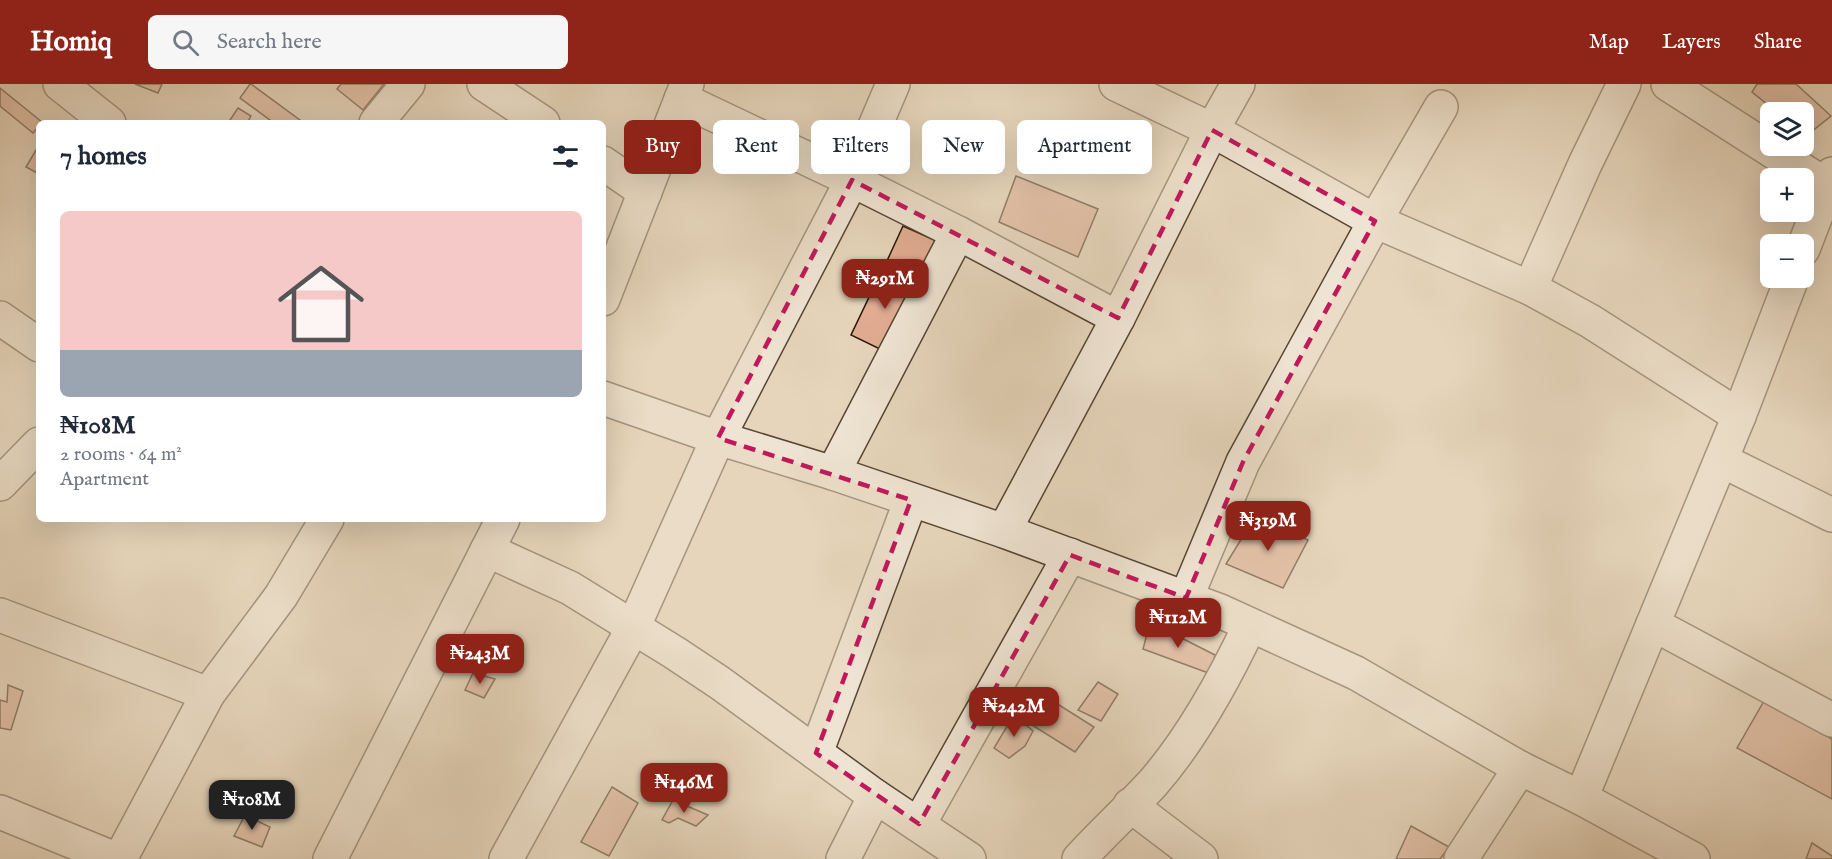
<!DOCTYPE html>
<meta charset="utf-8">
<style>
:root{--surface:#fff;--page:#f6f6f7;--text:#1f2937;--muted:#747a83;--line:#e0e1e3;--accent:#8f2418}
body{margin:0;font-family:"IM FELL English",serif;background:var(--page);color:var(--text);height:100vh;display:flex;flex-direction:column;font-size:22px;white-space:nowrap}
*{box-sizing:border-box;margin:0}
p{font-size:20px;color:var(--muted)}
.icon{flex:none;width:33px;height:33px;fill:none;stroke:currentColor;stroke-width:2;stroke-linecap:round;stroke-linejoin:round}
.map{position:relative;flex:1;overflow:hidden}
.side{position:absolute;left:36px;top:36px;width:570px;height:402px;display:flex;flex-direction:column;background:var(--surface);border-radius:9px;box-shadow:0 6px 24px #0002}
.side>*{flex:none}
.banner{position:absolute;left:624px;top:36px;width:570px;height:54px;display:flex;gap:12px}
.buttons{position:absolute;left:1760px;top:18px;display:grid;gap:12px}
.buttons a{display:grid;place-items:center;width:54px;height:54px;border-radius:9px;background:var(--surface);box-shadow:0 6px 24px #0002;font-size:30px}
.price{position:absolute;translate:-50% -51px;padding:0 14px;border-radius:12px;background:var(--accent);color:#fff;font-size:20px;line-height:39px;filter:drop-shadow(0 2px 3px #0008)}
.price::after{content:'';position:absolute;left:50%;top:36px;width:18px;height:14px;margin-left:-9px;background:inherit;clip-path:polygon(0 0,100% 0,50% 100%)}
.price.selected{background:#222;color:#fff}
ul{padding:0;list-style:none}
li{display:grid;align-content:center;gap:12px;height:318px;padding:0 24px}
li+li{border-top:2px solid var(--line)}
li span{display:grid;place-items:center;height:186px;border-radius:9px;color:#555}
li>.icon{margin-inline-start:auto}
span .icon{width:108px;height:108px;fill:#fffc;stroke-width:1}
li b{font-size:26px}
h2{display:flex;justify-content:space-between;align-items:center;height:72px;padding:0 24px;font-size:26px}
.pill{padding:0 21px;border-radius:9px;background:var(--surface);box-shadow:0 6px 24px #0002;font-size:21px;line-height:54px}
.pill.selected{background:var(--accent);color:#fff}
header{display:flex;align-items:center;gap:36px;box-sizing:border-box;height:84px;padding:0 30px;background:var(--accent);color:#fff}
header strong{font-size:28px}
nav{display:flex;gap:33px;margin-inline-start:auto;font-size:21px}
.search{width:420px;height:54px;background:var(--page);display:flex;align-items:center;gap:15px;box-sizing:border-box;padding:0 21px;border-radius:9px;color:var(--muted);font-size:22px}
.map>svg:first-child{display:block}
.building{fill:#e1ac92;stroke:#271707;stroke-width:1.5}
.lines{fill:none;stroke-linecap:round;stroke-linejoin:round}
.minor-casing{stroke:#574634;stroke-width:36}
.minor{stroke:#efe4d3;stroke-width:33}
.marked{fill:none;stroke:#c2185b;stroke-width:4.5;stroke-dasharray:12 8;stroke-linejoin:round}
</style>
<header>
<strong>Homiq</strong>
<div class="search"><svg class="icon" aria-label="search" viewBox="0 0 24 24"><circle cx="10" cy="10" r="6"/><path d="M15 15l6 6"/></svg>Search here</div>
<nav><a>Map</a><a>Layers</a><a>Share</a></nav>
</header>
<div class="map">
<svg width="1832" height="775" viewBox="0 0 1832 775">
<rect width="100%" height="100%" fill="#e6d5bb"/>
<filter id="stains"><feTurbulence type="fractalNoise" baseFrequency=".00333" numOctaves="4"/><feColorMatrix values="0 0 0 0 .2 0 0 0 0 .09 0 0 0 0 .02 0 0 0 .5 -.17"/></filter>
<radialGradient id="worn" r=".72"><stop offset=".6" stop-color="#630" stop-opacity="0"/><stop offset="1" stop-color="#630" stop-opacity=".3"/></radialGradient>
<g class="building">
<polygon points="135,0 162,0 158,9"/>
<polygon points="250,0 251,0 304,39 274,39 240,14"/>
<polygon points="341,0 384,0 363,26 337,5"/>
<polygon points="1757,0 1796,0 1831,32 1806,52 1803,50 1803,28 1777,28 1752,8"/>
<polygon points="0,4 42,38 33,49 0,22"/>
<polygon points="238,24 251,32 247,39 228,39"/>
<polygon points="39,61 39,90 26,83"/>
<polygon points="1016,92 1098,125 1078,173 999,138"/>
<polygon points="903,142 939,158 921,195 886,179"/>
<polygon points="883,184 919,202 886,268 851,251"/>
<polygon points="1256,431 1308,456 1283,504 1226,480"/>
<polygon points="1150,538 1215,571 1211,590 1143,565"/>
<polygon points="473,589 495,595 484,614 465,606"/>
<polygon points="1098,598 1118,610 1101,637 1078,626"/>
<polygon points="8,601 23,607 11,646 0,644 0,616 7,618"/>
<polygon points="1048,614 1094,643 1075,668 1032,641"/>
<polygon points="1764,617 1832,655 1832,715 1737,664"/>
<polygon points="1014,631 1033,647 1025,662 1009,674 994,664"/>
<polygon points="612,703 638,719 609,772 581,758"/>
<polygon points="673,716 708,731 696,742 678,734 669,739 662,736"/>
<polygon points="245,731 270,743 262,763 234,752"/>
<polygon points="1411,742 1449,763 1440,775 1396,775"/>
<polygon points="1812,759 1832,772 1832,775 1806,775"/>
</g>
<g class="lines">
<g class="minor-casing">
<g id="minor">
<polyline points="60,0 109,39"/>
<polyline points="484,0 543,39"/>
<polyline points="1116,0 1212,46 1375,137 1530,204 1590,237 1739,332"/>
<polyline points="1668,0 1827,102"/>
<polyline points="681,15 852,96 958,149 1118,234"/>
<polyline points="376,39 408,0"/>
<polyline points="603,79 645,108"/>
<polyline points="1803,165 1832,90"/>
<polyline points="1530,204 1585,80 1624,0"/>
<polyline points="603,215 687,0"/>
<polyline points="0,234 39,261"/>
<polyline points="603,314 718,354 833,389 1004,447 1220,527 1356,589 1520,684 1581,714 1693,775"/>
<polyline points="1721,376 1832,431"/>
<polyline points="833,389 958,149"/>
<polyline points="0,400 39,360"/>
<polyline points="1004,447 1118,234 1212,46 1238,0"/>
<polyline points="487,466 570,504 675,569 720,599 875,712 969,775"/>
<polyline points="1186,514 1243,378 1375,137 1441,23"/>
<polyline points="0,531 208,610"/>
<polyline points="1653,540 1832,636"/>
<polyline points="816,669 911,416"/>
<polyline points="1581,714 1739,332 1792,194"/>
<polyline points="1130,721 1201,775"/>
<polyline points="0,728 115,775"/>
<polyline points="919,740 1070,471"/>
<polyline points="120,775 208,610 281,512 327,435"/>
<polyline points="330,775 503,435"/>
<polyline points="506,775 633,544 718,354 852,96 893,0"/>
<polyline points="843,775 875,712"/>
<path d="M1079,775C1103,749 1129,725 1153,699C1193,653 1224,596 1250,541"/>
<polyline points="1461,775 1520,684"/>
</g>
</g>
<use href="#minor" class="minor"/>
</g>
<path d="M0 0H1832V775H0ZM1212,46L1375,137L1243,378L1186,514L1070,471L919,740L816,669L911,416L718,354L852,96L1118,234Z" fill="#e6d5bb" fill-opacity=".55" fill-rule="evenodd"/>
<path class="marked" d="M1212,46L1375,137L1243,378L1186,514L1070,471L919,740L816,669L911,416L718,354L852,96L1118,234Z"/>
<rect width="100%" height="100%" filter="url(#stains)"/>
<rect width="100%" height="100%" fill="url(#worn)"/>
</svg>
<div class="buttons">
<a><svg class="icon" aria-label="layers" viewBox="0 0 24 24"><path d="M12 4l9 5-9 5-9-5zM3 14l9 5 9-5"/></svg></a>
<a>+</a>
<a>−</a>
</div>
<b class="price" style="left:885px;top:226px">₦291M</b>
<b class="price" style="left:1268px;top:468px">₦319M</b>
<b class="price" style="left:1178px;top:565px">₦112M</b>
<b class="price" style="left:480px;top:601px">₦243M</b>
<b class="price" style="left:1014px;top:654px">₦242M</b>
<b class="price" style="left:684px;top:730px">₦146M</b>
<b class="price selected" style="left:252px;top:747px">₦108M</b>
<div class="banner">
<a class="pill selected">Buy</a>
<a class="pill">Rent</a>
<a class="pill">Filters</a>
<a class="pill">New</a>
<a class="pill">Apartment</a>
</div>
<section class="side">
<h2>7 homes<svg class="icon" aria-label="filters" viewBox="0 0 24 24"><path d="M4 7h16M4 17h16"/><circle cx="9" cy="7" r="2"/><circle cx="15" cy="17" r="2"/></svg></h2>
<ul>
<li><span style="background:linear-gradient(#f6c9c9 75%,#9aa5b1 0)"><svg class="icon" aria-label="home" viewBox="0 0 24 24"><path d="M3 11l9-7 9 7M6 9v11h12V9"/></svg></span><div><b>₦108M</b><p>2 rooms · 64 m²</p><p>Apartment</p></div></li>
</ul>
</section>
</div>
